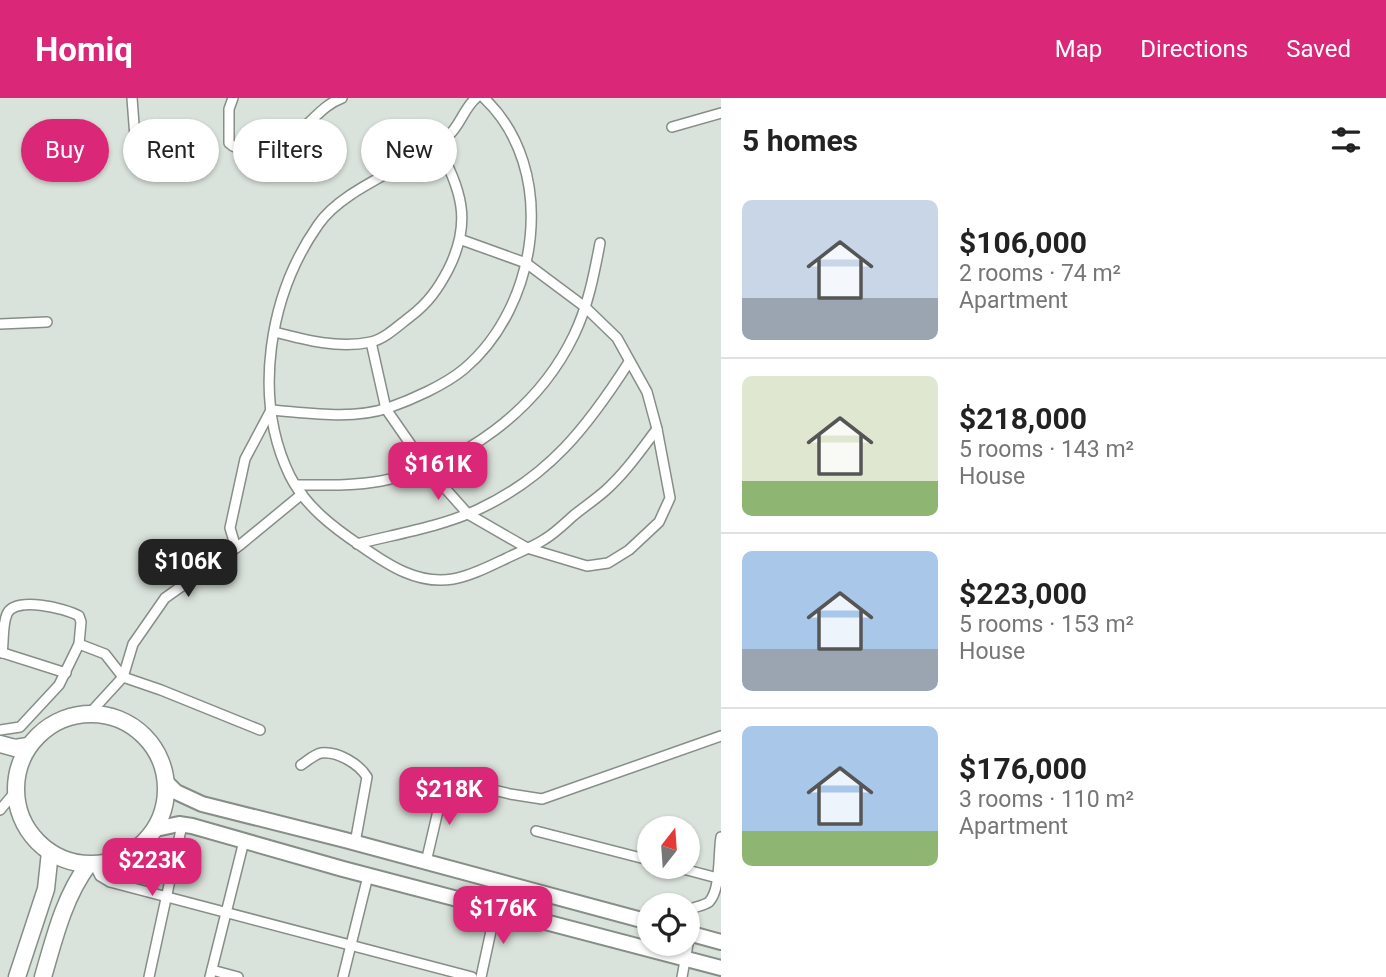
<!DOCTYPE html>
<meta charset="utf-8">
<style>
:root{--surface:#fff;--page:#f2f2f2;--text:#222;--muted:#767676;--line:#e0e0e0;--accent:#db2777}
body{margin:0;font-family:Roboto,sans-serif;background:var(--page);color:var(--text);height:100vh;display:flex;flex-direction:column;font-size:26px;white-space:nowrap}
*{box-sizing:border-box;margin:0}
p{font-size:23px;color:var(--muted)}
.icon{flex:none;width:38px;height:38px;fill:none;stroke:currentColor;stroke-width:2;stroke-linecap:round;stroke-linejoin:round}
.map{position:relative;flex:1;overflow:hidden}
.panel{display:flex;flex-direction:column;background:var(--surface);width:665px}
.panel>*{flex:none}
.top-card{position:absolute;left:21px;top:21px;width:595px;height:63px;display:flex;gap:14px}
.needle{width:46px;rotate:17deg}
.fabs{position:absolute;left:637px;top:718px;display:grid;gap:14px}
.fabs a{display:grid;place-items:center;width:63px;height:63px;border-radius:50%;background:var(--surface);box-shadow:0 2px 5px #0004;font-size:35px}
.price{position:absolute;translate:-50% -60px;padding:0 16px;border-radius:14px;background:var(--accent);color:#fff;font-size:23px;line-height:46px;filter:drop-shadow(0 2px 4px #0008)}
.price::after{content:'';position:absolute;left:50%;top:42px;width:21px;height:16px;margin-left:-10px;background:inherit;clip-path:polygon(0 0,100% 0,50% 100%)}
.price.active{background:#222;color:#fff}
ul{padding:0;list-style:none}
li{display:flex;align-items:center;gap:21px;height:175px;padding:0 21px}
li+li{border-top:2px solid var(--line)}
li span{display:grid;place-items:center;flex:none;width:196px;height:140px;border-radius:10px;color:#555}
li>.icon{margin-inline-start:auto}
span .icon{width:84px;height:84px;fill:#fffc;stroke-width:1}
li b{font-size:30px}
h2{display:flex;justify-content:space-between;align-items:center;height:84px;padding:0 21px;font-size:30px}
.tag{padding:0 24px;border-radius:32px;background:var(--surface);box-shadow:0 2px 5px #0004;font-size:24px;line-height:63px}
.tag.active{background:var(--accent);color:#fff}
header{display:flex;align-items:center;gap:42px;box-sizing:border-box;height:98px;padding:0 35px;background:var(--accent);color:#fff}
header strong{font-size:33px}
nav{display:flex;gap:38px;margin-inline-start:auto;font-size:24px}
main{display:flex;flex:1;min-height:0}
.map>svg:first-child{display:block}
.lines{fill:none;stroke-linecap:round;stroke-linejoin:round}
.street-casing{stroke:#868e87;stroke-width:12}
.primary-casing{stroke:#868e87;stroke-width:18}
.highway-casing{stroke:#868e87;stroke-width:19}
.street{stroke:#fff;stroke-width:9}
.primary{stroke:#fff;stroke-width:14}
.highway{stroke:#fff;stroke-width:16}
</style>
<header>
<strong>Homiq</strong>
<nav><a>Map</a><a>Directions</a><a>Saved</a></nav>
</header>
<main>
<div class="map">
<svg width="721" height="879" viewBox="0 0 721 879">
<rect width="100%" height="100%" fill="#dae3db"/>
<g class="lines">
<g class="street-casing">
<g id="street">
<polyline points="132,0 136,53"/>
<path d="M233,0L229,11V45C244,60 283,44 298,34C314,22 323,7 342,0"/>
<path d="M476,0C464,10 460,28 448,38C411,69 344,89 318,127C269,197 252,300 290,378C305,408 334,430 361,448C388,467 418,487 453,481C471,478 490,468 507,460C519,454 533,449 545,441C555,435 564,426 573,418C584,409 596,401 606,392C626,374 641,352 657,331"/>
<polyline points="672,29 721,15"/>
<polyline points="0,226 47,224"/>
<path d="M275,234C305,242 339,251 371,244C386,240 399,227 411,218C428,205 438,191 448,172C473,123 461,92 437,46"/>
<polyline points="371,244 386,311 427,370 468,416 527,450 587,468 608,465 629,452 659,424 670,400 657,331 647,294 617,240 585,209 526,165 462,142"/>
<path d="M296,387C324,387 353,388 381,383C462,368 538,312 574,237C588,208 594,177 600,145"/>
<path d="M357,446C396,436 440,429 477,412C549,379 588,328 629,264"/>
<path d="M236,450L230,430L245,361L271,312C310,315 351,322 388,310C411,302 445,287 464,271C539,208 559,71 484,0"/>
<polyline points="79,546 105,556 123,579 161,592 260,632"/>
<polyline points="0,554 66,575"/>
<polyline points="90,615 123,579 133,546 165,500 240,447 302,396"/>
<path d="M0,632L20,629L59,587L79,546L81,524L79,518C65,510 15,498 7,516C2,528 4,543 2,555"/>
<path d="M301,667C307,663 315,656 321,655C338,653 359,666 367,679L355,745"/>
<polyline points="0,712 15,694"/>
<polyline points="536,733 649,762"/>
<polyline points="426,764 444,687 448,681 510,696 542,701 721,638"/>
<polyline points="94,766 100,778 110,784 472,879"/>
<polyline points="672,768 721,781"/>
<path d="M688,812C694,809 703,808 709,804C721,791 718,757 721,739"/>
<polyline points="212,872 238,879"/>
<polyline points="149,879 182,727"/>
<polyline points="210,879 244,743"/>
<polyline points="343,879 368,778"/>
<polyline points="481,879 496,810"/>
<polyline points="682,879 690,835"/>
</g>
</g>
<g class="primary-casing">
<g id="primary">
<polyline points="167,685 176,694 202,706 345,742 649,824"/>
<polyline points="156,731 179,726 192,728 343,771 721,870"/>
<polyline points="688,835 721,844"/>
</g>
</g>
<g class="highway-casing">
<g id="highway">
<circle cx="91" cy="691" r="75"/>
<polyline points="0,646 15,650 28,648"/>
<polyline points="17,879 46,791 50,754"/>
<path d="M43,879C54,841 64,799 88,767"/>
</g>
</g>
<use href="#street" class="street"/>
<use href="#primary" class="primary"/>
<use href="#highway" class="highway"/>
</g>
</svg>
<div class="fabs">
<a><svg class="needle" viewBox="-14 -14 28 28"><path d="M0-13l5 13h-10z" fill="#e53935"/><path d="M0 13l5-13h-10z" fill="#767676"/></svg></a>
<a><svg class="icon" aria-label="locate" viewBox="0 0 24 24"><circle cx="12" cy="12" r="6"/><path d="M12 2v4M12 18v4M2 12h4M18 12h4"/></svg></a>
</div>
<b class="price" style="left:438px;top:404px">$161K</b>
<b class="price active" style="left:188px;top:501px">$106K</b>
<b class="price" style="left:449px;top:729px">$218K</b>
<b class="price" style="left:152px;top:800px">$223K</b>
<b class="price" style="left:503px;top:848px">$176K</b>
<div class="top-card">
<a class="tag active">Buy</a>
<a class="tag">Rent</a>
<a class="tag">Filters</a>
<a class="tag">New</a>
</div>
</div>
<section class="panel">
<h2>5 homes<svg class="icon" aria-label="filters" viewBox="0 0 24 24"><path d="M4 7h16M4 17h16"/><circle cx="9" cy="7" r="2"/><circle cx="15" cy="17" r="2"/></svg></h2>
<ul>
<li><span style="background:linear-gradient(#c9d6e8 70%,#9aa5b1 0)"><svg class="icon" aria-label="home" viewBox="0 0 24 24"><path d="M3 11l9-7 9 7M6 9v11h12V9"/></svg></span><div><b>$106,000</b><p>2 rooms · 74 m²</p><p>Apartment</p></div></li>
<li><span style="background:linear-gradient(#dfe7d0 75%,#8fb573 0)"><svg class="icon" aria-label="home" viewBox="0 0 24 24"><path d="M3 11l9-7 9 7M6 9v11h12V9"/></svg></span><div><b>$218,000</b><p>5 rooms · 143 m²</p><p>House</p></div></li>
<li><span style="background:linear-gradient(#a9c7e8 70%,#9aa5b1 0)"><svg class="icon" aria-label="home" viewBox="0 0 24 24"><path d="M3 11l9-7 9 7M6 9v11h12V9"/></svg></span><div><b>$223,000</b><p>5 rooms · 153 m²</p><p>House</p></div></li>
<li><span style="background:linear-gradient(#a9c7e8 75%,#8fb573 0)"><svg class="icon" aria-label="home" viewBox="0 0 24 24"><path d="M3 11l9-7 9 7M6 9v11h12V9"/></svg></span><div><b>$176,000</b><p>3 rooms · 110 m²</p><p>Apartment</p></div></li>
</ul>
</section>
</main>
